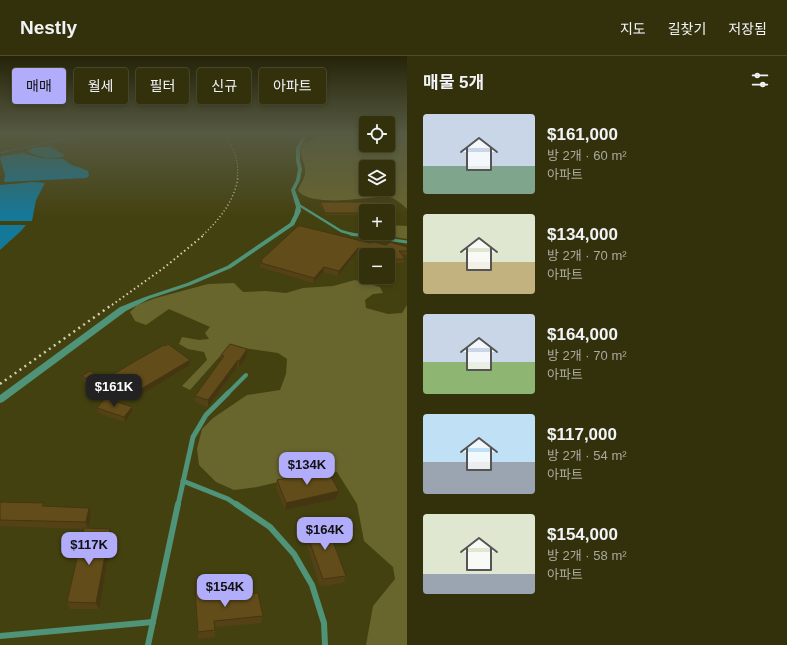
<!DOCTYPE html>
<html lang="ko">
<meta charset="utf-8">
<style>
:root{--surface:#33310c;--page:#3b3915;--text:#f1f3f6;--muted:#a9a99d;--line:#4e4c2d;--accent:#b1adfa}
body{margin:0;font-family:Arial,"Noto Sans KR",sans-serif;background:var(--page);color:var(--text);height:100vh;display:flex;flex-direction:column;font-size:15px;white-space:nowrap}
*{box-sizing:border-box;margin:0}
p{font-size:13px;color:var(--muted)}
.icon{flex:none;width:22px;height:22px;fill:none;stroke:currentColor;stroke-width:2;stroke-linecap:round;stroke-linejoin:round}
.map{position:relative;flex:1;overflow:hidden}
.side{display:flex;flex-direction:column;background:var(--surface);width:380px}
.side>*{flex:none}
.guide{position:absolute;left:12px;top:12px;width:335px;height:36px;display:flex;gap:8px}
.buttons{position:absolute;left:359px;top:60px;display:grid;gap:8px}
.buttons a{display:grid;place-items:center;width:36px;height:36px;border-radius:4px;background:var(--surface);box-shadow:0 2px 6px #0003,0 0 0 1px var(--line);font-size:20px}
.price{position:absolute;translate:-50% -34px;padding:0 9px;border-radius:8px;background:var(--accent);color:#111;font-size:13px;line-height:26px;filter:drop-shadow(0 1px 2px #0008)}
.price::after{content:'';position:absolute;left:50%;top:24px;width:12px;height:9px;margin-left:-6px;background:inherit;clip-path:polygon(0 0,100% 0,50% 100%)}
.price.current{background:#222;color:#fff}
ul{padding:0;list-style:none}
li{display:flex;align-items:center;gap:12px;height:100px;padding:0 16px}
li span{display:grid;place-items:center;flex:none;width:112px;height:80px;border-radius:4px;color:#555}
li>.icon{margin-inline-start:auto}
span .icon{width:48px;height:48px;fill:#fffc;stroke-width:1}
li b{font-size:17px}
h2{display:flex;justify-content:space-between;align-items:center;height:48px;padding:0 16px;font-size:17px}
.chip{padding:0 14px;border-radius:4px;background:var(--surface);box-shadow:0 2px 6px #0003,0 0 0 1px var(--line);font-size:14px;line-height:36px}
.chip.current{background:var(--accent);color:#111}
header{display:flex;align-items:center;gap:24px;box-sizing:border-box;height:56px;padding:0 20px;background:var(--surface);border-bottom:1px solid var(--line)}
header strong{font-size:19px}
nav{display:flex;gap:22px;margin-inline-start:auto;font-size:14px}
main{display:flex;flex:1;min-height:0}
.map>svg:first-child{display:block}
.green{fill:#68652d;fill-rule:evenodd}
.water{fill:#147898}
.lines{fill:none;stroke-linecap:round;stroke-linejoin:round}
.stream{stroke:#147898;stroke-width:1}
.lane-far4{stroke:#4f9378;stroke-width:2.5}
.lane-far3{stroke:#4f9378;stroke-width:3}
.lane-far2{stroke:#4f9378;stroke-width:4}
.lane-far1{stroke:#4f9378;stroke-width:5}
.lane{stroke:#4f9378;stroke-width:6}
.street{fill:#4f9378;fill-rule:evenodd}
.rail-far3{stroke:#d1d1b3;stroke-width:1;stroke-dasharray:1 2;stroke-linecap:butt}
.rail-far2{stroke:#d1d1b3;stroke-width:1.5;stroke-dasharray:1 2.5;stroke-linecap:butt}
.rail-far1{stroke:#d1d1b3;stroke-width:2;stroke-dasharray:1.5 3;stroke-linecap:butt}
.rail{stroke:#d1d1b3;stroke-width:2.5;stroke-dasharray:2 4;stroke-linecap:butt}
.wall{fill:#544216}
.shaded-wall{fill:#453612}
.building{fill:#624d1a;stroke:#453612}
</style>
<header>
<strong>Nestly</strong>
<nav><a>지도</a><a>길찾기</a><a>저장됨</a></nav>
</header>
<main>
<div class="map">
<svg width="407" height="589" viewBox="0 0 407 589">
<rect width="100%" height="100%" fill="#444110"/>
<g class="green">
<path d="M313,78H366V89H388V78H407V153C402,148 394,141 386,140C384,139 380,141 377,141C358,143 311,150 298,135C299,128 306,123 305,114C305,107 300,100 301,92H306L301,90L304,87L315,83ZM366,111H388V133H366Z"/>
<polygon points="388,169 407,170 407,183 368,177 388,177"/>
<polygon points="355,224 380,231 383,237 373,238 365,244 366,252 388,258 402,257 407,249 407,589 366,589 373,550 395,523 393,511 364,485 357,448 337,416 312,418 257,431 234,434 216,426 199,409 197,393 202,373 213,362 247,339 280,334 286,318 287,303 278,297 229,290 190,334 182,330 207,304 204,296 188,293 179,288 182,281 199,284 209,283 205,277 210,271 169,253 146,269 135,265 130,256 137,249 156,242 208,228 234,227 243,236 266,235 286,237 303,232 333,230"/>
</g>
<g class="water">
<path d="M50,90L65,100C54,104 36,101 27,95L33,92Z"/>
<path d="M23,97L41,102L64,103C70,111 80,110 88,115L89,120L86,122L4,126L5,119L0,102L2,100Z"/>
<polygon points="33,126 45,127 36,144 32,165 0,165 0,129"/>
<polygon points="0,169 26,169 21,175 0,194"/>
</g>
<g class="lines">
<polyline class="stream" points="0,97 87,78"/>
<polyline class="lane-far4" points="299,149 341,175 355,179"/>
<polyline class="lane-far3" points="351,178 407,186"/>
<polyline class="lane-far2" points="227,338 246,319"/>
<g class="lane-far1">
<polyline points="183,425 228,443 237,449"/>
<polyline points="178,449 193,381 206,359 228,337"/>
</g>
<g class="lane">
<polyline points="236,448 270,471 294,498 312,529 324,567 325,589"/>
<polyline points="0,580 153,566"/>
<polyline points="148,589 178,448"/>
</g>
<polygon class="street" points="304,78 308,78 300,92 300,105 302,113 300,124 295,134 300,147 301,155 294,169 231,212 191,229 149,243 126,255 3,346 0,347 0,339 120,251 145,241 187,227 227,210 290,167 294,159 296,151 291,134 296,124 298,113 296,105 296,92"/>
<path class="rail-far3" d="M223,78C234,91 240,106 237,123"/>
<path class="rail-far2" d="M203,179C220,163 234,145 238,122"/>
<polyline class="rail-far1" points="112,249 165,211 205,178"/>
<polyline class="rail" points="0,328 113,248"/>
</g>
<g class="wall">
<polygon points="320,146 383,146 389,157 389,159 388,159 388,155 366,155 366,159 325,159 319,148"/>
<polygon points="370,187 407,191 407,199 402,199 405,203 403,207 388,207 388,199 366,199 366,201 365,198 357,196 338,220 323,216 313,227 260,211 260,205"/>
<polygon points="221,299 247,300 239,312 237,311 208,351 195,346 195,340 221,304"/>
<polygon points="190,309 137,341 122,329 106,340 83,325 82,320 104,324"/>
<polygon points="97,352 132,356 125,366 98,357"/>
<polygon points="277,424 339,435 336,443 285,454 276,432"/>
<polygon points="0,446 44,447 45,451 89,452 91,458 88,473 112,481 99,553 70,553 67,546 84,473 0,470"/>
<polygon points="304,470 346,520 343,527 320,530 303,477"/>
<polygon points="195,535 263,560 261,567 215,571 215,581 198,583"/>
</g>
<g class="shaded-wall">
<polygon points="358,192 357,196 338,220 339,215"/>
<polygon points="324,211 323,216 313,227 314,222"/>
<polygon points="247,293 247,300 239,312 239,305"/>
<polygon points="190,304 190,309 137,341 136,336"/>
<polygon points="238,304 237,311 208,351 208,344"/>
<polygon points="122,324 122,329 106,340 105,335"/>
<polygon points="132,351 132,356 125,366 124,361"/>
<polygon points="339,435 336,443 285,454 286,447"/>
<polygon points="89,452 91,458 88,473 86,466"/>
<polygon points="110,473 112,481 99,553 96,547"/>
</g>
<g class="building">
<polygon points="320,146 383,146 389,157 388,157 388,155 366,155 366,157 325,157"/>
<polygon points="298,170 301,170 370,187 374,186 386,189 390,186 407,191 407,195 399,195 405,203 388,203 388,199 369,199 366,194 358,192 339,215 324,211 314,222 261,207 262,205 260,205"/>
<polygon points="168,288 190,304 136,336 122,324 105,335 82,320 90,315 104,324 137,304 164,289 165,290"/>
<polygon points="230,288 247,293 239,305 238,304 208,344 195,340 224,300 221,299"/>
<polygon points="105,342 132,351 124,361 97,352"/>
<polygon points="327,414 339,435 286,447 277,424"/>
<polygon points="0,446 44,447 42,450 89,452 86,466 0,464"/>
<polygon points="326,467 346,520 323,523 304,470"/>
<polygon points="84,472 110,473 96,547 67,546"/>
<polygon points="211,533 212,541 258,537 263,560 214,565 215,574 198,576 195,535"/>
</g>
<linearGradient id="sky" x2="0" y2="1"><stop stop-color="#252409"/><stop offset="0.48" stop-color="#565a42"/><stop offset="1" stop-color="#565a42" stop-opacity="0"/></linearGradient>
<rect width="407" height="161" fill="url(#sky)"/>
</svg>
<div class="buttons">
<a><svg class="icon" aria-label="locate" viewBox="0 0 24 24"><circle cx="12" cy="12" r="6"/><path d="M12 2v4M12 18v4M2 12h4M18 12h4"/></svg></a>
<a><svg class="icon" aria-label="layers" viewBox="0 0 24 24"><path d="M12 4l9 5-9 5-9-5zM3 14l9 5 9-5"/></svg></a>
<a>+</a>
<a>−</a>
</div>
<b class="price current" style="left:114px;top:352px">$161K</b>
<b class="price" style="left:307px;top:430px">$134K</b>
<b class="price" style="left:325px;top:495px">$164K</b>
<b class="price" style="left:89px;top:510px">$117K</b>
<b class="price" style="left:225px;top:552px">$154K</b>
<div class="guide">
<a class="chip current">매매</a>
<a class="chip">월세</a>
<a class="chip">필터</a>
<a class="chip">신규</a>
<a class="chip">아파트</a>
</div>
</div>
<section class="side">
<h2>매물 5개<svg class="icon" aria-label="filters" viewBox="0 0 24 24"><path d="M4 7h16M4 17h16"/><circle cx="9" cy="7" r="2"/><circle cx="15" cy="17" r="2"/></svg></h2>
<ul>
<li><span style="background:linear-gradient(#c9d6e8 65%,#7fa58c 0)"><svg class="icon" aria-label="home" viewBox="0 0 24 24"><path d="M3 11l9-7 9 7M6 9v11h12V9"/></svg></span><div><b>$161,000</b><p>방 2개 · 60 m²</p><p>아파트</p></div></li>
<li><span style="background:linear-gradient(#dfe7d0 60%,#c2b280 0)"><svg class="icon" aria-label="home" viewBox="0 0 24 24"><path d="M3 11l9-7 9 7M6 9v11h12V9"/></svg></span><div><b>$134,000</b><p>방 2개 · 70 m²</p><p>아파트</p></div></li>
<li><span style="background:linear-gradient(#c9d6e8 60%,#8fb573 0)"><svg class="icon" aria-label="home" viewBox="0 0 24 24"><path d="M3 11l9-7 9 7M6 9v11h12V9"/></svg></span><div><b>$164,000</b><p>방 2개 · 70 m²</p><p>아파트</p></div></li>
<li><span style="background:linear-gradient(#bfe0f5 60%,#9aa5b1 0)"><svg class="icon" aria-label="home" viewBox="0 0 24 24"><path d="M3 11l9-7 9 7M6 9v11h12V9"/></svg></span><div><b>$117,000</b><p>방 2개 · 54 m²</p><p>아파트</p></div></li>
<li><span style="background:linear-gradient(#dfe7d0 75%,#9aa5b1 0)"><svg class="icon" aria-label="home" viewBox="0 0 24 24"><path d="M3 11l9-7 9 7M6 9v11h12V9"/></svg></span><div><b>$154,000</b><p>방 2개 · 58 m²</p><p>아파트</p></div></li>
</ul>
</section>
</main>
